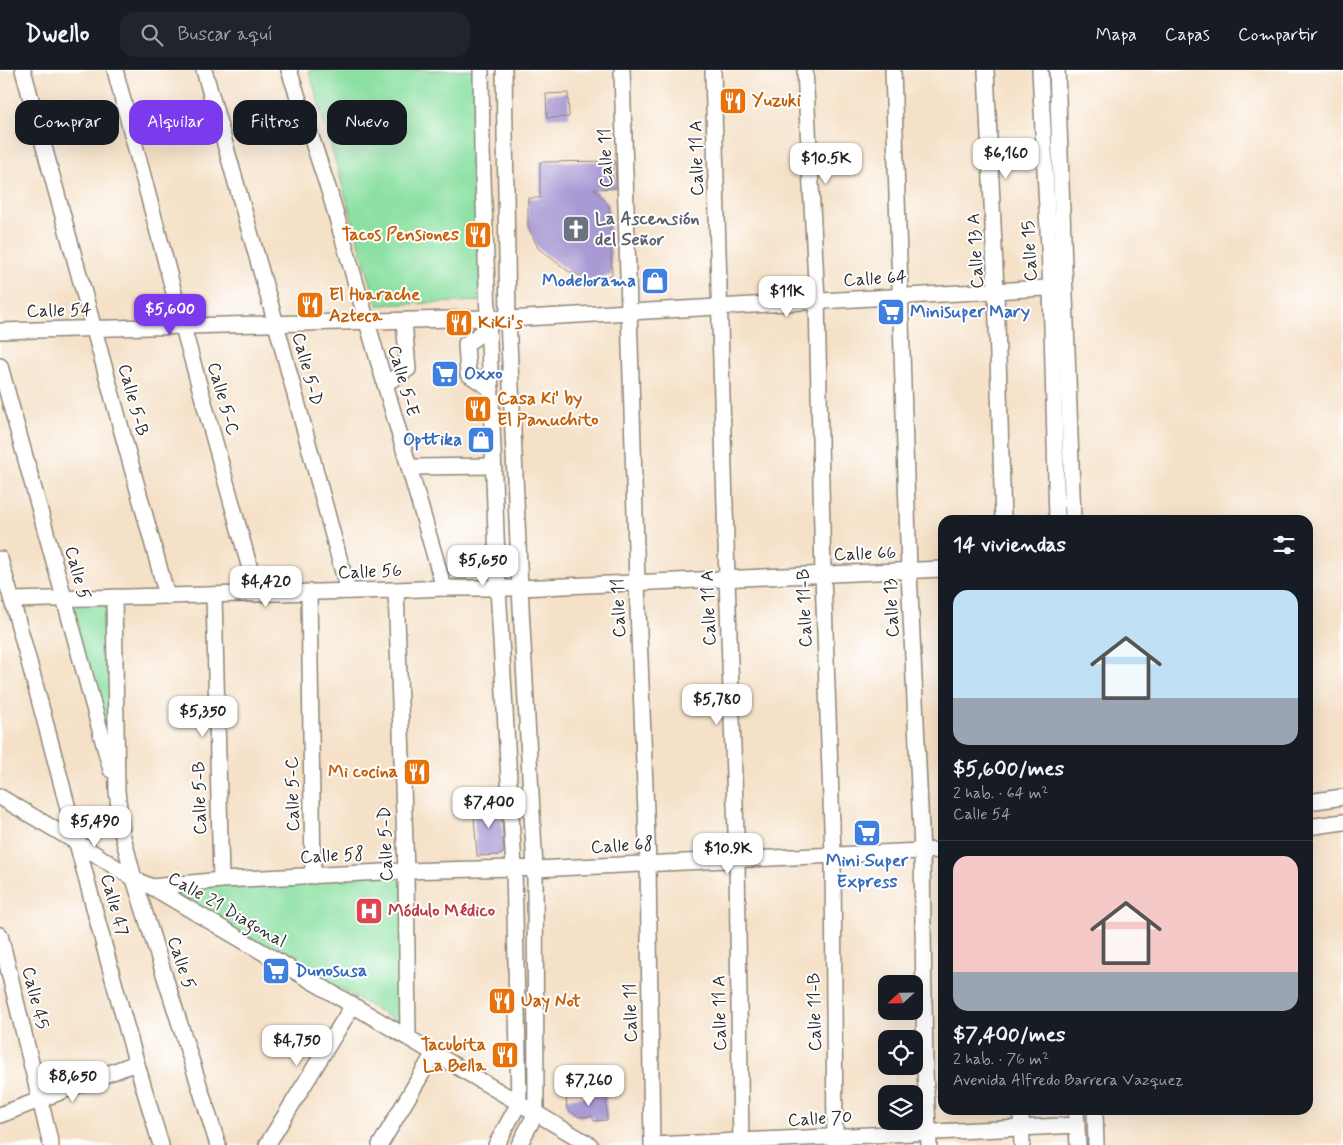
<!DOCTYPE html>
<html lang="es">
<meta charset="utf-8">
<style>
:root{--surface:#171b24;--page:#20242c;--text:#f1f3f6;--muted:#9ea1a6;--line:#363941;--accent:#7c3aed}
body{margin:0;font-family:Mynerve,sans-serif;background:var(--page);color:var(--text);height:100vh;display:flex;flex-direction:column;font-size:19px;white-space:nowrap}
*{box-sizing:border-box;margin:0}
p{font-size:16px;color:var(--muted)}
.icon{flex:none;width:28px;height:28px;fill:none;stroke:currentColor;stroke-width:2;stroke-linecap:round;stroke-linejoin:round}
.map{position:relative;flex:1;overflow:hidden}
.details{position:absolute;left:938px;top:445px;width:375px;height:600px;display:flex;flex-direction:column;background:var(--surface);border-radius:15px;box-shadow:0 5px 20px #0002}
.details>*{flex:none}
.hud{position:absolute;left:15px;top:30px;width:475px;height:45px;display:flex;gap:10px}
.needle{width:32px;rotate:248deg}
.fabs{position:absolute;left:878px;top:905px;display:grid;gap:10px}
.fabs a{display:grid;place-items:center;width:45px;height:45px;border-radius:10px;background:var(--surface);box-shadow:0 5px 20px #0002;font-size:25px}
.price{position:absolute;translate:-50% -42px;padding:0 11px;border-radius:10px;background:#fff;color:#222;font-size:16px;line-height:32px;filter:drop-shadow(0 1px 2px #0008)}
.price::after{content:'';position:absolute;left:50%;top:30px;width:15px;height:11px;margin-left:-8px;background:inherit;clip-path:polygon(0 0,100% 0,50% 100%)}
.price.selected{background:var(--accent);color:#fff}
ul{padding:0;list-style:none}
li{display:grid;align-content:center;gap:10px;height:265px;padding:0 15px}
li+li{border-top:1px solid var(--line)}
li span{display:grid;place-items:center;height:155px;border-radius:15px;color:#555}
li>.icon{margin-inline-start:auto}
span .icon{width:90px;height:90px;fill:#fffc;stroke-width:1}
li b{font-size:21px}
h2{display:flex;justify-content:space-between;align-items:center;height:60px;padding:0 15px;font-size:21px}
.tag{padding:0 18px;border-radius:15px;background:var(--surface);box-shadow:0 5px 20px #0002;font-size:18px;line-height:45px}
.tag.selected{background:var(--accent);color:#fff}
header{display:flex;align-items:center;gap:30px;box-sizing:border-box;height:70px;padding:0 25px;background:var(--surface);border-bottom:1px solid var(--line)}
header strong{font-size:24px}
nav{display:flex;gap:28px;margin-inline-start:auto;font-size:18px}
.search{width:350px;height:45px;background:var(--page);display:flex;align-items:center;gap:12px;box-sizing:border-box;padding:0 18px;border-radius:15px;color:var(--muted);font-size:19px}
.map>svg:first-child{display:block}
.green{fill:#8ce0a2;stroke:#5c8666}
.building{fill:#a99ad4}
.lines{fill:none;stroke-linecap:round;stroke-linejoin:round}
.minor-casing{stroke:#908679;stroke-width:18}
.minor{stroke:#fff;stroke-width:15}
.labels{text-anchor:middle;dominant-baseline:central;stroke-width:4;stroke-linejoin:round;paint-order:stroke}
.food-label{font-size:18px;font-weight:bold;fill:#c56008;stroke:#fff;text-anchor:start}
.street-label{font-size:18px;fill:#2b2b2b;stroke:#fff}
.worship-label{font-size:18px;font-weight:bold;fill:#5b616d;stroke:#fff;text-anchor:start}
.shop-label{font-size:18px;font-weight:bold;fill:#366cbe;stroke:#fff;text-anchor:start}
.health-label{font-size:18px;font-weight:bold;fill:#be3a42;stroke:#fff;text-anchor:start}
</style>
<header>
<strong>Dwello</strong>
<div class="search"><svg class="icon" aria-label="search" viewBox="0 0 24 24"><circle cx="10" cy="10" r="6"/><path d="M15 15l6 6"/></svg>Buscar aquí</div>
<nav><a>Mapa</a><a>Capas</a><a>Compartir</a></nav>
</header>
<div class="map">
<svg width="1343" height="1075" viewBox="0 0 1343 1075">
<rect width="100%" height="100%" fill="#fff"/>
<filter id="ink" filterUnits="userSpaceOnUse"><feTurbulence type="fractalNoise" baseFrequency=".02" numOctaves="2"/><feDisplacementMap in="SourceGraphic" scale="10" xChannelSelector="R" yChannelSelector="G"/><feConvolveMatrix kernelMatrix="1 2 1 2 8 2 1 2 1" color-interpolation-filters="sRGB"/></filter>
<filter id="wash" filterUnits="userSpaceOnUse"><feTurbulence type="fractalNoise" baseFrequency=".0096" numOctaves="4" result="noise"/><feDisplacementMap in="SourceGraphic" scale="20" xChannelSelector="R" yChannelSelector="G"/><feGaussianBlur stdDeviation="1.12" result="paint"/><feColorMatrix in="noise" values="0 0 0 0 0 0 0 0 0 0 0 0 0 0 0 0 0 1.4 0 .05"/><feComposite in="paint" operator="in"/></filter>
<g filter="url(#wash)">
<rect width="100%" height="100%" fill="#f5e1c7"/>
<g class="green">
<polygon points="309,0 478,0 483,231 377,235"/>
<polygon points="110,531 112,685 70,533"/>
<polygon points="403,801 404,956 338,917 162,819"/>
</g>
<g id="blocks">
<g class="building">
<polygon points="568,23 569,47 547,48 546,24"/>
<polygon points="615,91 616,118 594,119 609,135 612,205 591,210 568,201 538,178 528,156 528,128 540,128 540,92"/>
<polygon points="501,732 504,782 500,785 477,786 473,734"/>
<polygon points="606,1025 607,1050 594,1051 592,1046 579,1047 567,1039 566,1028"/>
</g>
</g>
</g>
<g filter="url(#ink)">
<use href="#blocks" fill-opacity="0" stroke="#908679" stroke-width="1"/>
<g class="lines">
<g class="minor-casing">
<g id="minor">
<polyline points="23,0 167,526"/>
<polyline points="115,0 183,257 257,524"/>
<polyline points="204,0 276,254 348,521"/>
<polyline points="289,0 330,124 444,518"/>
<polyline points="481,0 482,80 498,518 514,798 519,1033 496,1075"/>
<polyline points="504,0 508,249 520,518 535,799 536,1043 519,1075"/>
<polyline points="622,0 637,513 648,794 652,1075"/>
<polyline points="713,0 727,509 737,790 741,1075"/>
<polyline points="805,0 817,231 823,505 833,785 835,1075"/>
<polyline points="893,0 909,501 922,781 925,1002 929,1075"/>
<polyline points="986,0 996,221 1003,450"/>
<polyline points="1040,0 1051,218 1057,450"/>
<polyline points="1057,0 1073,450"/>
<polyline points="489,258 466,274 468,304 491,319"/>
<polyline points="0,261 488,248 508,249 1064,217"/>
<path d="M0,296C38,431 74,565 111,700"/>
<polyline points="385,314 408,299 404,251"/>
<polyline points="410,399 416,397 493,396"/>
<path d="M0,489C57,683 101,881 161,1075"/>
<polyline points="396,520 406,801 408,967"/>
<polyline points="309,522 313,806"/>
<polyline points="214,525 221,810"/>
<polyline points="114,527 117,721 122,763 134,809 218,1075"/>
<polyline points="12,530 396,520 444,518 520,518 942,499"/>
<polyline points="0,727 78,773 134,809 152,817 590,1075"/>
<polyline points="1308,732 1343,727"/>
<polyline points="1308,757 1343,752"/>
<polyline points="152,817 221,810 403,801 514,798 535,799 942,780"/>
<polyline points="0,865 51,1075"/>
<polyline points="1021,1040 1022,1075"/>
<polyline points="1076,1040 1078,1075"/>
<polyline points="1095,1040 1096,1075"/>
<polyline points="0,1045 136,993"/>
<polyline points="267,1075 353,935"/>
<polyline points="380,1075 434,983"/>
<polyline points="654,1075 1021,1058 1077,1055"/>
</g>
</g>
<use href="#minor" class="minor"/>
</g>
</g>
<defs>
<g id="restaurant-square" transform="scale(1.4375)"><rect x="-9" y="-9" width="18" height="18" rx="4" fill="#e8710a" stroke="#fff"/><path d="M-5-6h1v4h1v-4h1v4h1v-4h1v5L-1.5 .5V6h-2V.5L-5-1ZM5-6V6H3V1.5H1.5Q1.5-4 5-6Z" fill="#fff"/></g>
<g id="church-square" transform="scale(1.4375)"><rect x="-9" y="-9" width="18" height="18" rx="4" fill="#6b7280" stroke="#fff"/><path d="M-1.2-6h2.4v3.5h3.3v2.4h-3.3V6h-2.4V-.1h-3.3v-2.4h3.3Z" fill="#fff"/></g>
<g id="shop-square" transform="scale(1.4375)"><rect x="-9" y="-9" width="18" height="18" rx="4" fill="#3f7fe0" stroke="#fff"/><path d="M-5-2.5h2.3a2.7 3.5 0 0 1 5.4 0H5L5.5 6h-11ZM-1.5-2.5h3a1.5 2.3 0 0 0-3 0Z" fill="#fff"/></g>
<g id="supermarket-square" transform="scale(1.4375)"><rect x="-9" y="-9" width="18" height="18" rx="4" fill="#3f7fe0" stroke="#fff"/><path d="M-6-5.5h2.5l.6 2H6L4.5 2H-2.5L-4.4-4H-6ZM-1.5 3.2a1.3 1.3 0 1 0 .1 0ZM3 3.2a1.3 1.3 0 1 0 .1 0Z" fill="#fff"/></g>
<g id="hospital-square" transform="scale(1.4375)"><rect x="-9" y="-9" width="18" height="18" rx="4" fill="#e0444e" stroke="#fff"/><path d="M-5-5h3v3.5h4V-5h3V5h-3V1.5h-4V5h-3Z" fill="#fff"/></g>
</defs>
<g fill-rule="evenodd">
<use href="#restaurant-square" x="733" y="31"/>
<use href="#church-square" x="576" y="159"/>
<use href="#restaurant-square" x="478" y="165"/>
<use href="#shop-square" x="655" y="211"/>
<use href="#restaurant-square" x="310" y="235"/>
<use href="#supermarket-square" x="891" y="242"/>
<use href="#restaurant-square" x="459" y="253"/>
<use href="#supermarket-square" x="445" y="304"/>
<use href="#restaurant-square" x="478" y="339"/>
<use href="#shop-square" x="481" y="370"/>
<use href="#restaurant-square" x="417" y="702"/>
<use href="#supermarket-square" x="867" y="763"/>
<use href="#hospital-square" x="369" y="841"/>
<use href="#supermarket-square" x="276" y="901"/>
<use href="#restaurant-square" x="502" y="931"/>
<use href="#restaurant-square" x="505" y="985"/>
</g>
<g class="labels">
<g class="food-label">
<text x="752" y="31">Yuzuki</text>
<text x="459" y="165" text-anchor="end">Tacos Pensiones</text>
<text x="329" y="225">El Huarache<tspan x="329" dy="21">Azteca</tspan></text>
<text x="478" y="253">KiKi's</text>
<text x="497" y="329">Casa Ki' by<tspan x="497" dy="21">El Panuchito</tspan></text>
<text x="398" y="702" text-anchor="end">Mi cocina</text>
<text x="521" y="931">Uay Not</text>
<text x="486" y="975" text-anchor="end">Tacubita<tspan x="486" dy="21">La Bella</tspan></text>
</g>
<g class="street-label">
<text transform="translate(606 88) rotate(-92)">Calle 11</text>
<text transform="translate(697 88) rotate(-91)">Calle 11 A</text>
<text transform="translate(976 181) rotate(-93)">Calle 13 A</text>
<text transform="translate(1030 181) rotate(-93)">Calle 15</text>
<text transform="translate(875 209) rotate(-3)">Calle 64</text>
<text transform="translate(59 241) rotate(-1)">Calle 54</text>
<text transform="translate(307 299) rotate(75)">Calle 5-D</text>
<text transform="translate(403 311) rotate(74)">Calle 5-E</text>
<text transform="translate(223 329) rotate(74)">Calle 5-C</text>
<text transform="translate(133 330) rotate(75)">Calle 5-B</text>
<text transform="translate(865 484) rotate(-2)">Calle 66</text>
<text transform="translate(370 502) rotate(-2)">Calle 56</text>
<text transform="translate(77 503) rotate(75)">Calle 5</text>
<text transform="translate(619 538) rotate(-92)">Calle 11</text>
<text transform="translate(709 538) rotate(-92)">Calle 11 A</text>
<text transform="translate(805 538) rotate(-92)">Calle 11-B</text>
<text transform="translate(892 538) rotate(-93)">Calle 13</text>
<text transform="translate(293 724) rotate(-91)">Calle 5-C</text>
<text transform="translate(200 728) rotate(-91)">Calle 5-B</text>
<text transform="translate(386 774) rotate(-92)">Calle 5-D</text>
<text transform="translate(622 776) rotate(-3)">Calle 68</text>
<text transform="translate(332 786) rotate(-3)">Calle 58</text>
<text transform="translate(114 835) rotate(75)">Calle 47</text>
<text transform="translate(227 840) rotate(30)">Calle 21 Diagonal</text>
<text transform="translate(181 893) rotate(72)">Calle 5</text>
<text transform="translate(35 928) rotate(76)">Calle 45</text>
<text transform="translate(815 942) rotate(-91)">Calle 11-B</text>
<text transform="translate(631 943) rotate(-91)">Calle 11</text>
<text transform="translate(720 943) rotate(-91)">Calle 11 A</text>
<text transform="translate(820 1049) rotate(-3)">Calle 70</text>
</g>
<g class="worship-label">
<text x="595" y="149">La Ascensión<tspan x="595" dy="21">del Señor</tspan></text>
</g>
<g class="shop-label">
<text x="636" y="211" text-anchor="end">Modelorama</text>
<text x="910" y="242">Minisuper Mary</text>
<text x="464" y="304">Oxxo</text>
<text x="462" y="370" text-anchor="end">Opttika</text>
<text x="867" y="791" text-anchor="middle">Mini Super<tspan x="867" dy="21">Express</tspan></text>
<text x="295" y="901">Dunosusa</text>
</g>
<g class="health-label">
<text x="388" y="841">Módulo Médico</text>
</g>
</g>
</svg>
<div class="fabs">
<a><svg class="needle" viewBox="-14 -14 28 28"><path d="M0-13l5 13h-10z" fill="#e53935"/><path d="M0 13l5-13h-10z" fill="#9ea1a6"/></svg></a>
<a><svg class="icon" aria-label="locate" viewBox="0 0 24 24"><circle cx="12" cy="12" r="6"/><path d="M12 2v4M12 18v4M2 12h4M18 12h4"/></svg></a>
<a><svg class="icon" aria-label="layers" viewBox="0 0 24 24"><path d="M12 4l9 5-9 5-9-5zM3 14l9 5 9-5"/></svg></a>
</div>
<b class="price" style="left:1006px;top:110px">$6,160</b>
<b class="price" style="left:826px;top:115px">$10.5K</b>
<b class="price" style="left:787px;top:248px">$11K</b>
<b class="price selected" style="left:170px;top:266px">$5,600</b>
<b class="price" style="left:483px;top:517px">$5,650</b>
<b class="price" style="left:266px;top:538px">$4,420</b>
<b class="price" style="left:717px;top:656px">$5,780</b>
<b class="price" style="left:203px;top:668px">$5,350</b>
<b class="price" style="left:489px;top:759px">$7,400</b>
<b class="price" style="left:95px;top:778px">$5,490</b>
<b class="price" style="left:728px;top:805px">$10.9K</b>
<b class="price" style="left:297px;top:997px">$4,750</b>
<b class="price" style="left:73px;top:1033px">$8,650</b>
<b class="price" style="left:589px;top:1037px">$7,260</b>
<div class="hud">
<a class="tag">Comprar</a>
<a class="tag selected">Alquilar</a>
<a class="tag">Filtros</a>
<a class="tag">Nuevo</a>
</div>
<section class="details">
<h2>14 viviendas<svg class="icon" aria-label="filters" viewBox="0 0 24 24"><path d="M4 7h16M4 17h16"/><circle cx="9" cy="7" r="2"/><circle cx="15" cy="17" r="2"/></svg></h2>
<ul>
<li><span style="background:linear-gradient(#bfe0f5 70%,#9aa5b1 0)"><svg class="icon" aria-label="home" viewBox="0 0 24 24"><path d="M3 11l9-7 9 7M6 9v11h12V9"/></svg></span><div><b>$5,600/mes</b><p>2 hab. · 64 m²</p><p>Calle 54</p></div></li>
<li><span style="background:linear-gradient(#f6c9c9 75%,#9aa5b1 0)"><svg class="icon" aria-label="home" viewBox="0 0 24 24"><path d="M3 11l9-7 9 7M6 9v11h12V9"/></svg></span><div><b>$7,400/mes</b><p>2 hab. · 76 m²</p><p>Avenida Alfredo Barrera Vazquez</p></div></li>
</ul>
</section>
</div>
